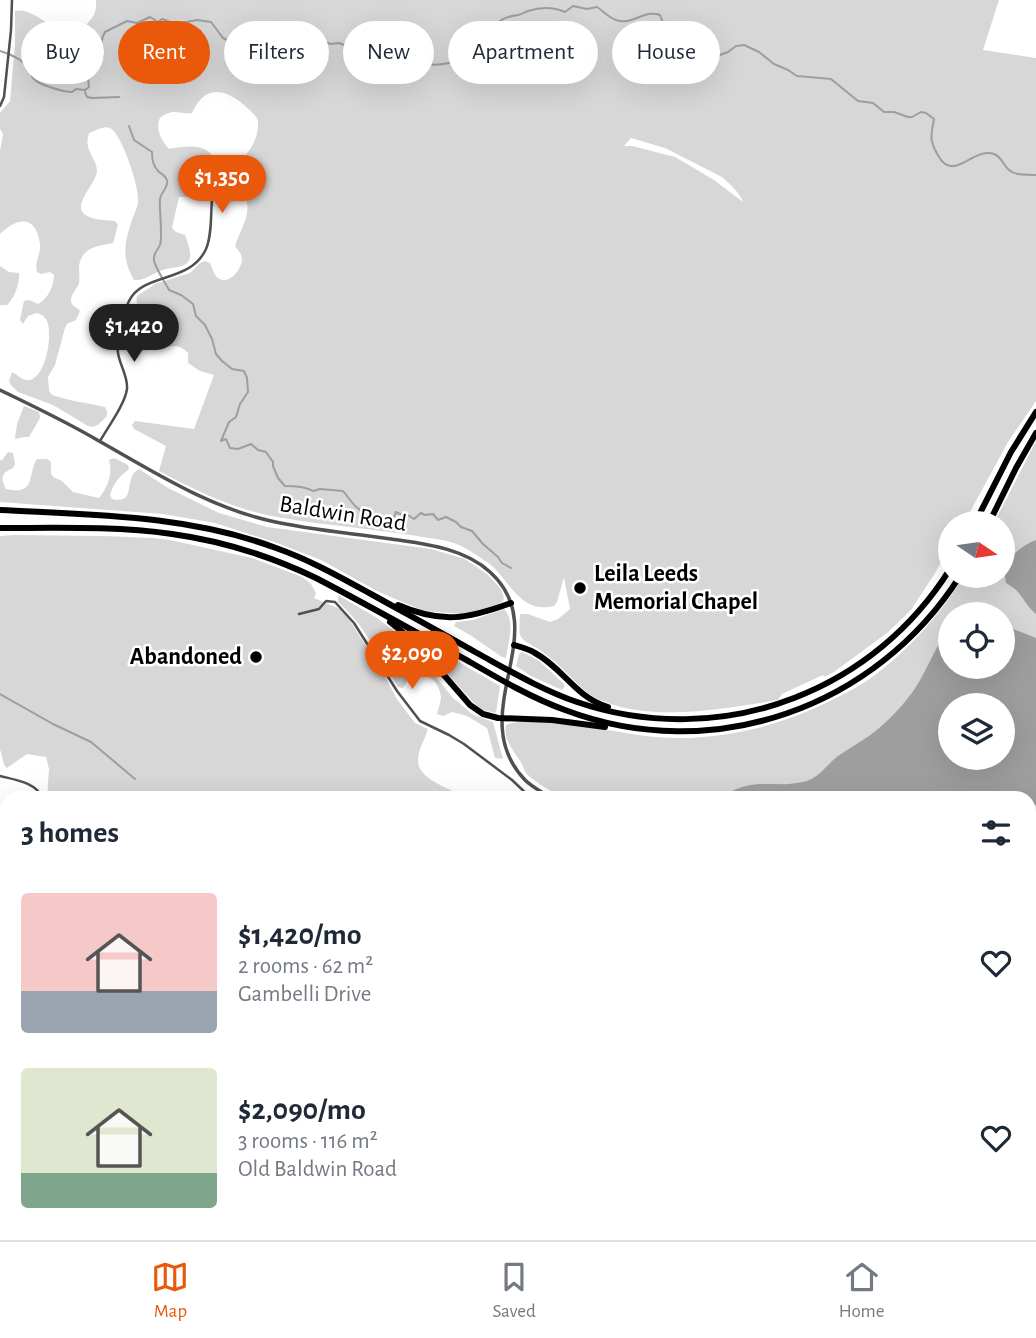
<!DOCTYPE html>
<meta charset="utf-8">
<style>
:root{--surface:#fff;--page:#f2f2f3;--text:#1f2937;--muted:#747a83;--line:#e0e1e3;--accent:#ea580c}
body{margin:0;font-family:"Alegreya Sans",sans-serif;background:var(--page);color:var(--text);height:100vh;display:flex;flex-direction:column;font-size:26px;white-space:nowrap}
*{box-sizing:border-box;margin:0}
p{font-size:23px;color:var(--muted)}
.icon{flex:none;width:38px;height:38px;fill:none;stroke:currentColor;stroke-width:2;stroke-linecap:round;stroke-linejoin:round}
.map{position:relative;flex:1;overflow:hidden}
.sheet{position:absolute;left:0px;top:791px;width:1036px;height:450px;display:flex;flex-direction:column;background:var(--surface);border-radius:21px 21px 0 0;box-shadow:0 7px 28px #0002}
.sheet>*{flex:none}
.banner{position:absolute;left:21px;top:21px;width:994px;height:63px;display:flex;gap:14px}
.needle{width:46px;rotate:103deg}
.buttons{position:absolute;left:938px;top:511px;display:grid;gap:14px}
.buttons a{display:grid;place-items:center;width:77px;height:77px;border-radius:50%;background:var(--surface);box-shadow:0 7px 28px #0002;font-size:35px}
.price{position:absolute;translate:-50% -60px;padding:0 16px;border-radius:24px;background:var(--accent);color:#fff;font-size:23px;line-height:46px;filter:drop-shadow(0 2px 4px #0008)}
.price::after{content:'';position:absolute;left:50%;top:42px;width:21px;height:16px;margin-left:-10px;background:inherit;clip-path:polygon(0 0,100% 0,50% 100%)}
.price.selected{background:#222;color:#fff}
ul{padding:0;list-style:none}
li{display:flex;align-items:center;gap:21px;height:175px;padding:0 21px}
li span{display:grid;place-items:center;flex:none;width:196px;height:140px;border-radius:7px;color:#555}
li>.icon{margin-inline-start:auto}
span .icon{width:84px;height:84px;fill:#fffc;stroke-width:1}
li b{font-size:30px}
h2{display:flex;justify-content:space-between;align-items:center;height:84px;padding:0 21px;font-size:30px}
.pill{padding:0 24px;border-radius:32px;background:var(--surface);box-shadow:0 7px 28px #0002;font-size:24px;line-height:63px}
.pill.selected{background:var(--accent);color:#fff}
.tab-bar{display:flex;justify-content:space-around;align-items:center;height:98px;border-top:2px solid var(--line);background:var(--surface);font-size:19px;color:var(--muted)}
.tab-bar a{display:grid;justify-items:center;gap:4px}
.tab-bar .selected{color:var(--accent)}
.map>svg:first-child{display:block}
.green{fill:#d7d7d7;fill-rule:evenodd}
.water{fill:#9e9e9e;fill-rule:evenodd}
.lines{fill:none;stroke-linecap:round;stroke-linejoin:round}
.stream{stroke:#9e9e9e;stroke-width:2}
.minor{stroke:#505050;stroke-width:2.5}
.tertiary{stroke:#505050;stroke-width:3.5}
.secondary{stroke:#1d1d1d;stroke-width:4.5}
.motorway{stroke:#000;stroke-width:6}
.poi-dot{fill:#000;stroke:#fff;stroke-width:2.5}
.labels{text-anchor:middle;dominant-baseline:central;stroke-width:5;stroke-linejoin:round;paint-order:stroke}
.street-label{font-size:24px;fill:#000;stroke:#fff}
.poi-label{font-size:24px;font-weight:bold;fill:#000;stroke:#fff;text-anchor:start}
</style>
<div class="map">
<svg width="1036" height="1240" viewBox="0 0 1036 1240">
<rect width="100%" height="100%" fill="#fff"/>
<g class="green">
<path d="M96,0H999L983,50L1036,58V401L1008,442L964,523H950V546L935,573L911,610L887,633L834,672L824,677L823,675L782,694L778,700C723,709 647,724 594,697C580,689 566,671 554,661C548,657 543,652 537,648C517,637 519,638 520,614H528L550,622L558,619L570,609L564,577L557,602L554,606C521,614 511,583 491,565C481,558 470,550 459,545C446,539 431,539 417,536C375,529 332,526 289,519C239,512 203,494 159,471L166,446L134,429L132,425L135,421L194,429L214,375L200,371L188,363V353C176,340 168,349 154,349L150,345L151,326C147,315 134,309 137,296L155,284L190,273L200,263L205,261L210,263C212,267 214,275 218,278C229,287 246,265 241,255C240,252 237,249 235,246C239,231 257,207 241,193C237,190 231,187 226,184C224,179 222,174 226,169C229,164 235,163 240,160C251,152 259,136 258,122C257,115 249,110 244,105C223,87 204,86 192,113C179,115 174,107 160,118C155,129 161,140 169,149C183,147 200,143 211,154C210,166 207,172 200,182C198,185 199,190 196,193C193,198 184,197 179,197L172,228L176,232L185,235C187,241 191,251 190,257C189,268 174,267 166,269C154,272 146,281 134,280C122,259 124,245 131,223C133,216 137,209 138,203C140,189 122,134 110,128C104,125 95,131 89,133C83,152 97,157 97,171C96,186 65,210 92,218C99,220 108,220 115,221L118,225L113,243C98,246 82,247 79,266C79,271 80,278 79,283C77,290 68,296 72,304C74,307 78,308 80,311L76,320L67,324L65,328L55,365L48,377L49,391L52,395C70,401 87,403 105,407L107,411V416C101,422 96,429 88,426L53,405L18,392L11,385L9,381L12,372C17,374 22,380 26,380C46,383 54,331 46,319C43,315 42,315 37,313L28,316L23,324L20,320L24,301L29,300L38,304C48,299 54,286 54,275L50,272L41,274L37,272C34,262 41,255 40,244C36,215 18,217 0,234V151L3,134L0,129V113L10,101L15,45V11C36,6 60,41 78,33C78,32 86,25 86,25C94,17 97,11 96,0ZM631,138L665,148L722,177C730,184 739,192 743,202L714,180L675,157L632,146H624Z"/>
<path d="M0,266L9,272L19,273C20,283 14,299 7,305H0Z"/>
<polygon points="24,406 39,412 40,418 29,437 24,437 15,439 17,424"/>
<path d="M1036,441V1240H763L762,1234H1029V798H562C551,791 538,784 528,775C523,771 524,766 520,761C513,750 503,739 506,725C527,715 611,731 638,735C705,745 775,729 834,699C850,691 866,683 880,671C913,645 942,612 964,576H1003V523H994ZM950,614H1003V667H950ZM950,705H1003V758H950Z"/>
<path d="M8,452L13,453L15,464L13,468C1,474 0,477 6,489C37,496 27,474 37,459H47L51,462V473L53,477L62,481L73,492L99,498C108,486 113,474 109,460L114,458L128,465L129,469C119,477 114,482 110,495L112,499C138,505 122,478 139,469L168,488L219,513L267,527L431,549L465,559L487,574L501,589L504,598L502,602L494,606L464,614L424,611L379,592L321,560L277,543L215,523L163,514L0,502V460H2Z"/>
<path d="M14,535L104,536L153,538L170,540L252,558L302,577L311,584L316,593L314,598L340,609L349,619L383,673L397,699L415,723L428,729C425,739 418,750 418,760C417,780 454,790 468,798H47L49,769L46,757L27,754L7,768L4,765L0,749V536Z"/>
<path d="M338,595L377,618L407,641L453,698L472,714L493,722L503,759L495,758L487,728L467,716L452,712L443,716L437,714C438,709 441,702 441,697C438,679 428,674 412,673L403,688L398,687C380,657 364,625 338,602Z"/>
<path d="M504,609C516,621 508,642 506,658L502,657L470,635L454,626L456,622L473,620Z"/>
<polygon points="424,642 500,686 496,713 483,710 476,705 425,649"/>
<polygon points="522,652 538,660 562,682 565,686 562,690 531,676 516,666 519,654"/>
<polygon points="0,948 7,951 6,1044 0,1032"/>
<polygon points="0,1156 7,1159 7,1234 79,1234 84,1240 0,1240"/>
<polygon points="95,1234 248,1234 245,1240 98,1240"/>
<polygon points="265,1234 379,1234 383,1238 382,1240 373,1239 372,1240 278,1240"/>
</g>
<g class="water">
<path d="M1036,540V614C1027,607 1024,598 1016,590C1013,587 1009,585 1006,583C1001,562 1018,547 1036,540Z"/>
<path d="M1003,625L1036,638V805L1029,808V798H720C754,775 770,789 803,782C819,779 826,765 838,756C848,749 859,743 869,736C883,726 897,712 908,698C922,681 929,661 940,642L950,641V667H1003ZM950,705H1003V758H950Z"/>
<polygon points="1029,1030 1036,1032 1036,1193 1029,1192"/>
</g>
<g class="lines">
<g class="stream">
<path d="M0,51C10,54 23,60 29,69C35,77 28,72 34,79C39,85 64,92 72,92L76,89L85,90L89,87C85,62 101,67 103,56C103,54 101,52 101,50C100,44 102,38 105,32L127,21L137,23L150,17L158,22L162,19L176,24L197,20L211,22L223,38L227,40L253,50L271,51L303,38H317L330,44L339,43L344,45C360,40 370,49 385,55C404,61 428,68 449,63C461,60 476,49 485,39C489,35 490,29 494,26C500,19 510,16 518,15C522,14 525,12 528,11C540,7 554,7 565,12L573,6L587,9L597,7C603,11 609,18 616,20C632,26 644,9 660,15L668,36L673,43L706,45L715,53L720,55L728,52L736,46L744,45L759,52L774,64L788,70L797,76L831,79L858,101L873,103L884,112H894L908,117H912L921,112L926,113L934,119C933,126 930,135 932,141C933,147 936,152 939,157C954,182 973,147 994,154C1002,157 1003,165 1009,170C1016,176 1027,174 1036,175"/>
<polyline points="85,92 87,97 92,98 119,97"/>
<path d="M129,126L134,140L152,152C152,160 153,166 159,172C163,175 165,175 167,180C169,188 160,192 160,200C159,211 163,235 160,245C158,250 153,253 154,260C155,268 165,282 169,290L181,295L193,304L196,316L205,325L212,339L216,354L222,361L232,369L244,371L247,378L248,392L240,404L236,417L229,422L221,441L226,439L230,448L238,449L251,444L258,450L266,452L273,462V466L278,478L285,486C293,486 307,487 313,491L320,489L343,491L355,506L379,524H381L384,519H393L396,512L400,514L405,513L414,519L421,513L425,515L433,514L438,520L446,517L456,522L461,527L472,531L483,544L498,557L502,563L511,568"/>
<polyline points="0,694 53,724 91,742 135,779"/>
</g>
<g class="minor">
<polyline points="0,106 4,97 11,30 12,0"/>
<path d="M100,441C108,427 125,404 127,389C128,376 120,366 118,353C116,340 123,313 129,301C143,272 190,284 206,249C213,233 210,208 213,190L218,188V183L214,179L209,181L208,186L210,189L213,190"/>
<polyline points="299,614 319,609 326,601 335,602 354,623 397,691 420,721 449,735 464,744 512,780 531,798"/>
<path d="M0,776C16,780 35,782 43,798"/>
<polyline points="0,852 7,861"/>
</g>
<g class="tertiary">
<path d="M0,390C33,406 67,422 99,441C154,472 208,507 271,521C310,530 351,533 391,539C425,544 464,548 490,572C556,632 462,714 525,780C532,787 542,792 551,798"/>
<polyline points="684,1234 685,1240"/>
</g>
<g class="secondary">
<polyline points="0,1082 7,1091"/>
<polyline points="93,1234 95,1240"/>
</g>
<g class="motorway">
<path d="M0,510C93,515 188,515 276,548C310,560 340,577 371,594C407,614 442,633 477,653C510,671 542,690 577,702C647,726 725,725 794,698C859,673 913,628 950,569"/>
<polyline points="975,523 1011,452 1036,412"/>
<polyline points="989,523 1016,468 1036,433"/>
<path d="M0,528C57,528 116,526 172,534C223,541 270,556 316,578C368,605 419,634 470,662C501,680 532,698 565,710C713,766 876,708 960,576"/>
<path d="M398,605C442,624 467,619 511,603"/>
<polyline points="390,622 416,643 470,705 483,714 498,718 552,720 605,727"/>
<path d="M514,645C521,647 529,649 535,653C563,668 575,697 608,707"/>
</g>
</g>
<g class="poi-dot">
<circle cx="580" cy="588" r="7"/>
<circle cx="256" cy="657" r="7"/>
</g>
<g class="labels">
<g class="street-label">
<text transform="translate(343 514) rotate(9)">Baldwin Road</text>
</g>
<g class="poi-label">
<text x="594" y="574">Leila Leeds<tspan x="594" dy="28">Memorial Chapel</tspan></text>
<text x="242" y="657" text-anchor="end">Abandoned</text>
</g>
</g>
</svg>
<div class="buttons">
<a><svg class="needle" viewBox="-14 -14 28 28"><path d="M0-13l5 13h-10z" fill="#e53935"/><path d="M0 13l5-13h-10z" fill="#747a83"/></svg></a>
<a><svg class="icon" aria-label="locate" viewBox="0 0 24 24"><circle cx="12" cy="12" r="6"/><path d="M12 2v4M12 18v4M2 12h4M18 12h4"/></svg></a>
<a><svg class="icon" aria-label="layers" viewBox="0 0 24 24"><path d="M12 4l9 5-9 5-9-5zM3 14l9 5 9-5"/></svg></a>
</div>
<b class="price" style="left:222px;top:215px">$1,350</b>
<b class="price selected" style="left:134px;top:364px">$1,420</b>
<b class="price" style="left:412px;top:691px">$2,090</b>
<div class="banner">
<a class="pill">Buy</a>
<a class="pill selected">Rent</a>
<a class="pill">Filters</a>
<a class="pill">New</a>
<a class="pill">Apartment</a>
<a class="pill">House</a>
</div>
<section class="sheet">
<h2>3 homes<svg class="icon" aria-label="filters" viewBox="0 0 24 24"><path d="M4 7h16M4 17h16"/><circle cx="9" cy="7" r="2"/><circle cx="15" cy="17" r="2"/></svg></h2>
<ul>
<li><span style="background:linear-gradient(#f6c9c9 70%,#9aa5b1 0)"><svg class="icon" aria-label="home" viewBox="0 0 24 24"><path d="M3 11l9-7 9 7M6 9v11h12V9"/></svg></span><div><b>$1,420/mo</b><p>2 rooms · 62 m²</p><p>Gambelli Drive</p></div><svg class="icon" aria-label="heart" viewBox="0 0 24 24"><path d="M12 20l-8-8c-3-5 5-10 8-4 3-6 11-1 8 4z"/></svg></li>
<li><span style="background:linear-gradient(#dfe7d0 75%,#7fa58c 0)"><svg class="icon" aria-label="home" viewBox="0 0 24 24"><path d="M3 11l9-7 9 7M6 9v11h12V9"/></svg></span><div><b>$2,090/mo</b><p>3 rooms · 116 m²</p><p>Old Baldwin Road</p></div><svg class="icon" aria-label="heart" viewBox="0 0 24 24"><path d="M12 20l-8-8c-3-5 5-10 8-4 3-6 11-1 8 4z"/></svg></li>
</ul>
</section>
</div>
<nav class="tab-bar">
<a class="selected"><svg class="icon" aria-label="map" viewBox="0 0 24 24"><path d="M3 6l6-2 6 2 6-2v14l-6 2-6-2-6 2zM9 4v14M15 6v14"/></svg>Map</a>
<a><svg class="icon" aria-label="saved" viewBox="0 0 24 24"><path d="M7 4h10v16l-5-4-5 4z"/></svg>Saved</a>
<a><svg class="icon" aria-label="home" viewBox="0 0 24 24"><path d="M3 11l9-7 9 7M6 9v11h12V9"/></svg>Home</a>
</nav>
